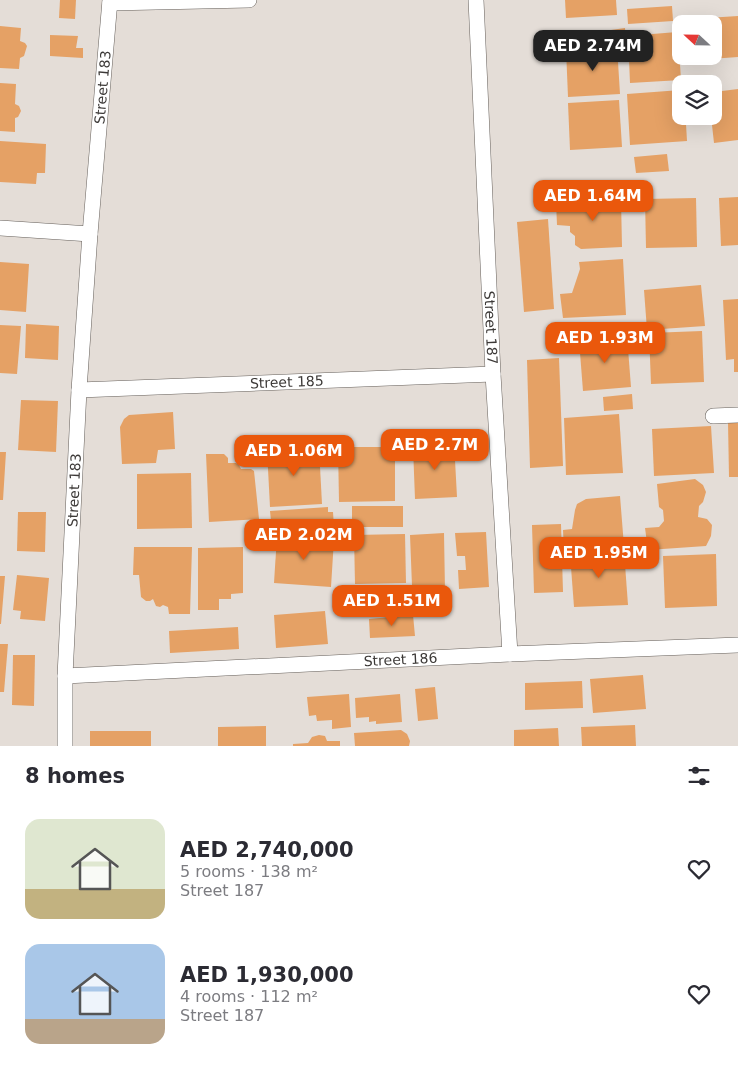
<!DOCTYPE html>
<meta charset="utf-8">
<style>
:root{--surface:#fff;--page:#f2f2f3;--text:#2b2b33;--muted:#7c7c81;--accent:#ea580c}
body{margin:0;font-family:"DejaVu Sans",sans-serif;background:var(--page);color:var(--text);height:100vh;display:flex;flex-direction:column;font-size:19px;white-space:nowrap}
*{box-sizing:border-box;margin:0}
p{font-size:16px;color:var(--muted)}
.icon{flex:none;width:28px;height:28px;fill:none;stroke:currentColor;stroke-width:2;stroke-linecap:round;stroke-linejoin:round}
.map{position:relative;height:746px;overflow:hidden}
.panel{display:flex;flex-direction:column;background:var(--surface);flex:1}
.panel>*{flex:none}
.needle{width:32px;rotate:292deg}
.controls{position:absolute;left:672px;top:15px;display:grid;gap:10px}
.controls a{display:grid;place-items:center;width:50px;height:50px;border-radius:10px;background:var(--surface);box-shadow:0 5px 20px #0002;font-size:25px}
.price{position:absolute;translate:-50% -42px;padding:0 11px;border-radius:10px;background:var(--accent);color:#fff;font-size:16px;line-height:32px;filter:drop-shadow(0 1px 2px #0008)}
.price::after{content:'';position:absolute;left:50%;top:30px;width:15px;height:11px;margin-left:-8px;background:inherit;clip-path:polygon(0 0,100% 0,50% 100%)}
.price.selected{background:#222;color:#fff}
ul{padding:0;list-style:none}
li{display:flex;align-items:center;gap:15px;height:125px;padding:0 25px}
li span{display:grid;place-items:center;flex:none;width:140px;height:100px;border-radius:15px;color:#555}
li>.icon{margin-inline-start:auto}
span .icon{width:60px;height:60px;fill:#fffc;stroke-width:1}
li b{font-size:21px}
h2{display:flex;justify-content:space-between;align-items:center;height:60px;padding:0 25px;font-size:21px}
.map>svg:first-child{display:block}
.building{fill:#e5a165}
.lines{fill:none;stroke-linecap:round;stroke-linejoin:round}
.minor-casing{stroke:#66605b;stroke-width:16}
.minor{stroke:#fff;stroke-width:15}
.labels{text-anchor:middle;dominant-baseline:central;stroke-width:4;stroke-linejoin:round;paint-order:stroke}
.street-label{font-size:14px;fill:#3c3937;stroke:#fff}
</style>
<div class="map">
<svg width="738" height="746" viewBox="0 0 738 746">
<rect width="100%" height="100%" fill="#e4ddd7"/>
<g class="building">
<polygon points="60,0 76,0 75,19 59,18"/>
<polygon points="565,0 616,0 617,15 566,18"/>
<polygon points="672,6 673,21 628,24 627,9"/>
<polygon points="738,16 738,57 710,59 709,56 714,56 714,24 707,24 707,18"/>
<polygon points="0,26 21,28 20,41 25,43 27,46 24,56 20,58 19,69 0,68"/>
<polygon points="625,28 626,39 598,43 597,32"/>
<polygon points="677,32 679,47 681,49 681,56 685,56 680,64 681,80 630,83 628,36"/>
<polygon points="50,35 78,36 76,48 83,48 83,58 50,56"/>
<polygon points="617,46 620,94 568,97 566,49"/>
<polygon points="0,83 16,84 15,104 19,106 21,111 18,117 15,118 15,132 0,131"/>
<polygon points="738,89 738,140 714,143 711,116 714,116 714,92"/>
<polygon points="681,90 681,116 691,116 691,124 686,124 687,141 630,145 627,94"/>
<polygon points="619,100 622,147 570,150 568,103"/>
<polygon points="0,141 46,144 45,173 37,173 36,184 0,182"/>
<polygon points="667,154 669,171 636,173 634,157"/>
<polygon points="738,197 738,245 721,246 719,198"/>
<polygon points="696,198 697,247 646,248 645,199"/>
<polygon points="621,199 622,247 581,249 575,245 575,236 570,232 570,226 557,225 556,202"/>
<polygon points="548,219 554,309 524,312 517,222"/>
<polygon points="623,259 626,315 563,318 560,294 572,293 580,269 579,262"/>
<polygon points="0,262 29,264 26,312 0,310"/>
<polygon points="701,285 705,326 647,330 644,290"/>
<polygon points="738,299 738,372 734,372 734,359 726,360 723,300"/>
<polygon points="26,324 59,326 58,360 25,358"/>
<polygon points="0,325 21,326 17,374 0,373"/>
<polygon points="702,331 704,382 651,384 649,333"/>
<polygon points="627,336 631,387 583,391 579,340"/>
<polygon points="559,358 563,466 530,468 527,360"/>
<polygon points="632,394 633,409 604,411 603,397"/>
<polygon points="21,400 58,401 56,452 18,450"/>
<polygon points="173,412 175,449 158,450 156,463 122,464 120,427 124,419 129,415"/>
<polygon points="619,414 623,473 566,475 564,418"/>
<polygon points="728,422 738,422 738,477 729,477"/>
<polygon points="711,426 714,473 654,476 652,429"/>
<polygon points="445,441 452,443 456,447 457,453 455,460 457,497 415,499 413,447 439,445"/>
<polygon points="338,447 395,447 395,501 339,502"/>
<polygon points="319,448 322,504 270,507 267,450"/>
<polygon points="0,452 6,452 3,500 0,500"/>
<polygon points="206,454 224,454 228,458 228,463 236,463 239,465 241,469 251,469 254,471 259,519 209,522"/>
<polygon points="191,473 192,528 137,529 137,474"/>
<polygon points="695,479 703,485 706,492 703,502 699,506 698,517 707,519 712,525 711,536 706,546 648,550 645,528 659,527 664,521 663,510 659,507 657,484"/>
<polygon points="620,496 624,546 564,551 563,530 572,529 575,510 577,504 586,499"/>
<rect x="352" y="506" width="51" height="21"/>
<polygon points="328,507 328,512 333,512 334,527 272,530 270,511"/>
<polygon points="18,512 46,512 45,552 17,551"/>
<polygon points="561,524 563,592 534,593 532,525"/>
<polygon points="486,532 489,587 459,589 458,570 466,570 465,556 457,556 455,533"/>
<polygon points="444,533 445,591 442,594 437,595 432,593 428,588 419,590 412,586 410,535"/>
<polygon points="405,534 406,583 355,584 354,535"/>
<polygon points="277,536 334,539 331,587 274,583"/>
<polygon points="134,547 192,547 190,614 169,614 168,607 163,605 160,607 156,606 153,599 150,601 146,601 141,597 139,575 133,575"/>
<polygon points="243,547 243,593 231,594 231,599 219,599 219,610 198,610 198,548"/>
<polygon points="624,551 628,605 574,607 570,554"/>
<polygon points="716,554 717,606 665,608 663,556"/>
<polygon points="17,575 49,578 45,621 20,619 21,611 13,610"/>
<polygon points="0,576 5,576 1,624 0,624"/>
<polygon points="325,611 328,644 276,648 274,615"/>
<polygon points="413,615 415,636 370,638 369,619"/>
<polygon points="238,627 239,649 170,653 169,631"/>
<polygon points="0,644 8,644 4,692 0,692"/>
<polygon points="13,655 35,655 34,706 12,705"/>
<polygon points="643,675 646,709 593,713 590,679"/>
<polygon points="582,681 583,708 525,710 525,683"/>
<polygon points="435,687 438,719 418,721 415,689"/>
<polygon points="349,694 351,727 332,729 332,720 317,721 316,715 309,716 307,697"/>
<polygon points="400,694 402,722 376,724 376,721 369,722 369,717 356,718 355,698"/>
<polygon points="635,725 636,746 582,746 581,727"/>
<polygon points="266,726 266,746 218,746 218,727"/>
<polygon points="558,728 559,746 514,746 514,730"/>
<polygon points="401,730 407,734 410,741 409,746 355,746 354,733"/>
<rect x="90" y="731" width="61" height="15"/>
<polygon points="319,735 325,736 327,741 340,741 340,746 293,746 293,744 308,743 312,737"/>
</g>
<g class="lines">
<g class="minor-casing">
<g id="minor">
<path id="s1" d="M476,0L493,374L510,654"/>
<polyline points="110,3 249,0"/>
<polyline points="0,228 90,234"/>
<path id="s2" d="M79,390L493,374"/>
<polyline points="713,416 738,415"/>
<path id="s3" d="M65,676L510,654L738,645"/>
<path id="s4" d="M65,746V676L79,390L90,234L110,0"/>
</g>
</g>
<use href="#minor" class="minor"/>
</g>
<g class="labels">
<g class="street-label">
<text stroke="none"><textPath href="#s4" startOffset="660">Street 183</textPath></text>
<text stroke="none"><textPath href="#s1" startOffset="328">Street 187</textPath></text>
<text stroke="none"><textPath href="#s2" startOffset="208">Street 185</textPath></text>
<text stroke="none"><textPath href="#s4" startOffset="256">Street 183</textPath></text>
<text stroke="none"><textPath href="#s3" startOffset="336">Street 186</textPath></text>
</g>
</g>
</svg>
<div class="controls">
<a><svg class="needle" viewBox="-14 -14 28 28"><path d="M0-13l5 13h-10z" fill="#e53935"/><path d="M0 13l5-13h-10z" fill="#7c7c81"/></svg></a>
<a><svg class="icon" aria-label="layers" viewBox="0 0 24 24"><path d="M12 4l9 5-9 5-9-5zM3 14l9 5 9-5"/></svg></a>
</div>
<b class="price selected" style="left:593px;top:72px">AED 2.74M</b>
<b class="price" style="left:593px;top:222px">AED 1.64M</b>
<b class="price" style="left:605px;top:364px">AED 1.93M</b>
<b class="price" style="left:435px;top:471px">AED 2.7M</b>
<b class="price" style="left:294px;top:477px">AED 1.06M</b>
<b class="price" style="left:304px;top:561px">AED 2.02M</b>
<b class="price" style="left:599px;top:579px">AED 1.95M</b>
<b class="price" style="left:392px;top:627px">AED 1.51M</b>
</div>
<section class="panel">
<h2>8 homes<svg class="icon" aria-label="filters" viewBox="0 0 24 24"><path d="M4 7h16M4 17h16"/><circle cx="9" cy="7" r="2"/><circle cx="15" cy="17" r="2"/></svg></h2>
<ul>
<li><span style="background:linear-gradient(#dfe7d0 70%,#c2b280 0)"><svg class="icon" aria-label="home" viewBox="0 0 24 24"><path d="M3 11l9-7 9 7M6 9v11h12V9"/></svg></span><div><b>AED 2,740,000</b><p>5 rooms · 138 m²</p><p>Street 187</p></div><svg class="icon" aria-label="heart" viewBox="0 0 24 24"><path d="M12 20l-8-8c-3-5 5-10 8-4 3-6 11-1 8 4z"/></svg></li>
<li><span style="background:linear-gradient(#a9c7e8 75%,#b9a48a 0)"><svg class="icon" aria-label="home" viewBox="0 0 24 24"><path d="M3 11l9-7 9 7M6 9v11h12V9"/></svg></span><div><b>AED 1,930,000</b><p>4 rooms · 112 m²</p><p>Street 187</p></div><svg class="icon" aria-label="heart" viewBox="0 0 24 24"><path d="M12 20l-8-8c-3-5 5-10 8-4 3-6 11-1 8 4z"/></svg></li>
</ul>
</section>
